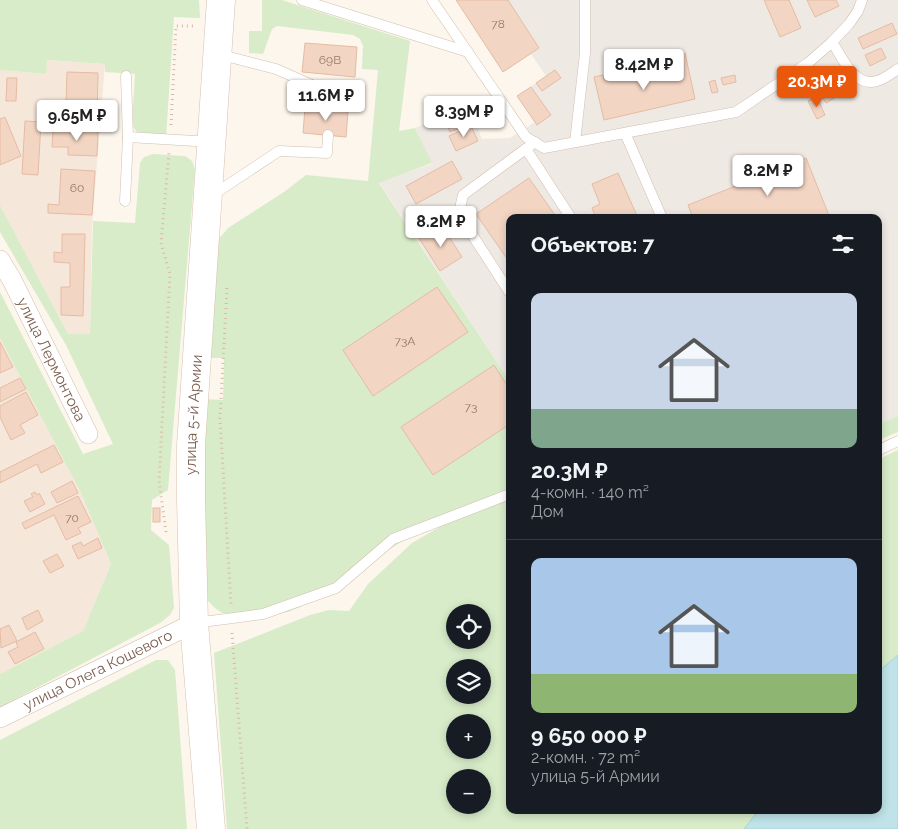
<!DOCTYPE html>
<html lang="ru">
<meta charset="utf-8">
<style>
:root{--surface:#171b24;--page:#242831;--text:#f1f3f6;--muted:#9ea1a6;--line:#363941;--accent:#ea580c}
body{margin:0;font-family:Raleway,sans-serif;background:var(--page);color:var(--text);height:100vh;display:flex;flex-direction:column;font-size:19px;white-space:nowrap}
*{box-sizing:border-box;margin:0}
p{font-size:16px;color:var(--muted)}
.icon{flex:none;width:28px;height:28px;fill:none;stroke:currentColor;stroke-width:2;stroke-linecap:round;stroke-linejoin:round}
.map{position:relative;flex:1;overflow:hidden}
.sheet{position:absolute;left:506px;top:214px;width:376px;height:600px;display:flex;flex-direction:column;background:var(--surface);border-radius:10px;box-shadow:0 2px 8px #0003}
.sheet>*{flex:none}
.tools{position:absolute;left:446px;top:604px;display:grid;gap:10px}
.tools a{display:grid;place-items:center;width:45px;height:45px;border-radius:50%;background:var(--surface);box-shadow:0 2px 8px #0003;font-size:25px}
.price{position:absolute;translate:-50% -42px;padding:0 11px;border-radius:5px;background:#fff;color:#222;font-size:16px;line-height:32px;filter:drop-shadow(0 1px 2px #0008)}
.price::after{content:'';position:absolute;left:50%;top:30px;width:15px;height:11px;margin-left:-8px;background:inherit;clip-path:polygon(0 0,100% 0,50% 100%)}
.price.active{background:var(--accent);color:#fff}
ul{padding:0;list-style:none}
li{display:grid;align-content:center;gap:10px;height:265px;padding:0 25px}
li+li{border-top:1px solid var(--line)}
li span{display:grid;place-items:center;height:155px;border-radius:10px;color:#555}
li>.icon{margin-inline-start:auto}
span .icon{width:90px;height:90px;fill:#fffc;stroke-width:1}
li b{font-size:21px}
h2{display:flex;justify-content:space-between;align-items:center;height:60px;padding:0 25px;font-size:21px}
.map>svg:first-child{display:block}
.residential{fill:#f5e8da}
.industrial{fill:#efe9e4}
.green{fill:#d8ecc9;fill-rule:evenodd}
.water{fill:#bfe3e8;stroke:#a5d3da}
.building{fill:#f3d5c3;stroke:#e6bba3}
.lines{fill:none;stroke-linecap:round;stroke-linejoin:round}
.lane-casing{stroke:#d1beb0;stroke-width:11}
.street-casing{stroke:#d1beb0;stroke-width:20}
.secondary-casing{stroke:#d6c0b0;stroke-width:29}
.path{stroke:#d9b8a5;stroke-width:3;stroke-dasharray:1 4;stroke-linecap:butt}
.lane{stroke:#fff;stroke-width:10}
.street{stroke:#fff;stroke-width:19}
.secondary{stroke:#fff;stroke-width:28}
.labels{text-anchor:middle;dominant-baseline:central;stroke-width:4;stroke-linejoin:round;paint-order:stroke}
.number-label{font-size:12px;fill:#987a6a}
.street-label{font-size:15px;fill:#7a5c4d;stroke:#fffaf3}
</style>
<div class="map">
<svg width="898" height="829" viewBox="0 0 898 829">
<rect width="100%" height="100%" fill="#fdf6ec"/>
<g class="residential">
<polygon points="46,60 105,64 92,226 90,334 68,334 0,205 0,70 45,74"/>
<polygon points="0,338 81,493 111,564 83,631 0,674"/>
</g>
<polygon class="industrial" points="456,0 898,0 898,416 879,424 879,218 510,218 510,382 379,182 432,164 415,128 468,105 482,139 510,138 535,122 517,96 546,76 531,54 503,72"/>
<g class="green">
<polygon points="0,0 199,0 200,18 174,17 166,137 138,135 132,124 135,74 105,72 105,64 47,60 46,74 0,70"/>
<polygon points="262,0 282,0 410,41 399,131 415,128 432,163 379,183 510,382 510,488 432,523 351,573 300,607 288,612 275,614 232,614 222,613 215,608 208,601 205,593 203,399 223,400 224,358 209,358 218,240 228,228 284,192 306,175 368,181 378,70 362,69 363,46 360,39 353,35 277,26 272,29 263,54 249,53 249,31 262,31"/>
<polygon points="153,154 185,156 192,161 195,169 168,490 152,500 151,530 169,545 174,608 170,615 160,623 0,707 0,674 83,631 111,564 81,493 0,338 0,292 83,454 113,444 66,345 0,232 0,205 68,334 90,334 93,221 135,223 140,163 144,157"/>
<polygon points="898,416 898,432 879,440 879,424"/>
<polygon points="898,450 898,655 879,671 879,459"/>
<path d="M510,499V810H759L744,829H227L214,653L310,615L329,610L349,611L368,584L412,543L457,517ZM455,612H482V640H455ZM455,668H482V695H455ZM455,722H482V750H455ZM455,778H482V805H455Z"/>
<polygon points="156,660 168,660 175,670 187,829 0,829 0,740"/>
</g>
<polygon class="water" points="898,655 898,829 744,829 759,810 879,810 879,671"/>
<g class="building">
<polygon points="456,0 508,0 539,48 503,72"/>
<polygon points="764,0 789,0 801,28 780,37"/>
<polygon points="807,0 836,0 839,6 815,17"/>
<polygon points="892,23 897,34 863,49 858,38"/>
<polygon points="305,43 357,47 355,77 302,72"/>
<polygon points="881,48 886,58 870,66 865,55"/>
<polygon points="685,53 695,99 604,120 594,77 603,75 604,80 660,67 662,76 680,72 676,55"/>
<polygon points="555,70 561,78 542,91 536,83"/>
<polygon points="67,72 98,73 97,120 66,119 66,115 58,115 58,104 66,104"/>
<polygon points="735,75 736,82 723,85 721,78"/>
<polygon points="7,78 17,78 16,101 6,101"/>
<polygon points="835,78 844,92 826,103 817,88"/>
<polygon points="715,80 718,92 712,93 709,82"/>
<polygon points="531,87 551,115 537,125 517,96"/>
<polygon points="817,97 825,115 817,119 808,101"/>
<polygon points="305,108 348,112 346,137 303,133"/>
<polygon points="5,117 21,156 0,165 0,119"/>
<polygon points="462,118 466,126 450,132 447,125"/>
<polygon points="25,121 41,122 38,175 22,174"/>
<polygon points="471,126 478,141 456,151 449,136"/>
<polygon points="53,129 98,131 97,156 68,155 68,147 52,147"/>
<polygon points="806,158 830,218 693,218 688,205"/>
<polygon points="452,161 462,179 416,204 406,186"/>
<polygon points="61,169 95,171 92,215 48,213 48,204 59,205"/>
<polygon points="618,173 638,218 596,218 592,208 600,204 592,184"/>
<polygon points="529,178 557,218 510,218 510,263 476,214"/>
<polygon points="441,224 462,257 440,271 419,238"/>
<polygon points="62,234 85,234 83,316 61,315 61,287 70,287 70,263 54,262 54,252 62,253"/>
<polygon points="437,287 468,332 373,396 343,350"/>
<polygon points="0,342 13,367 0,373"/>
<polygon points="494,365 510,390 510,424 433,475 401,427"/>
<polygon points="20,378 26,389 0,402 0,388"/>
<polygon points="26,392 38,415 20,425 25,433 11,440 0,417 0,406"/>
<polygon points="54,445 63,462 41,473 37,464 0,483 0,472"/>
<polygon points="72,481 78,493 57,503 51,492"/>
<polygon points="35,492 37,495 39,493 45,504 30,512 24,501 33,497 31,494"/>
<polygon points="78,496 91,522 78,528 81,533 66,540 54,515 25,529 22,523"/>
<rect x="153" y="508" width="7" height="14"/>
<polygon points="98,538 102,548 78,559 72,546 81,542 83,546"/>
<polygon points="57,554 64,566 50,573 43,561"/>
<polygon points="38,610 43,621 27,630 22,618"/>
<polygon points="9,625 17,641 1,648 0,629"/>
<polygon points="35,632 44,649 15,664 8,652 18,647 16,642"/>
</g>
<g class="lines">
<g class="lane-casing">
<g id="lane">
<polyline points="302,0 468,52"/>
<polyline points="432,0 526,137 544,148 736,112 808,63 832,42 849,24 858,11 862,0"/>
<path d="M832,42C842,57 854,88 877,81C884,79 892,73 898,69"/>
<polyline points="218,54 276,69 330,93 329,110"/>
<polyline points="625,133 662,218"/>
<polyline points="128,137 212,142"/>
<polyline points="575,142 585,53 585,0"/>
<polyline points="526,149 571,218"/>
<polyline points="211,196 279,151 327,153 328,135"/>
<polyline points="125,201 128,137 126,76"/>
<polyline points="510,293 462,219 460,208 463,195 535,142"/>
<polyline points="879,450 898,441"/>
<polyline points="195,623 263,614 336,588 393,539 510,494"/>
</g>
</g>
<g class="street-casing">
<g id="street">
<path id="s1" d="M0,260L12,280L88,434"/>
<path id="s2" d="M0,718L194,623"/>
</g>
</g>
<g class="secondary-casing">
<g id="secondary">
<path id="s3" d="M211,829L194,623L191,500V445L221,0"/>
</g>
</g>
<g class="path">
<polyline points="171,125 176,26 196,26"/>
<polyline points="227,288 220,418 231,604"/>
<polyline points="166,532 159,481 170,274 161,243 169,153"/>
<polyline points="232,633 247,829"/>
</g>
<use href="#lane" class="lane"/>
<use href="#street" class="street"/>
<use href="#secondary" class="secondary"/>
</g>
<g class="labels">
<g class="number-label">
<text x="498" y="24">78</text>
<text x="330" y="60">69В</text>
<text x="77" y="188">60</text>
<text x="405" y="341">73А</text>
<text x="471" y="407">73</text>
<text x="72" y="518">70</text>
</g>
<g class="street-label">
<text stroke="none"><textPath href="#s1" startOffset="112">улица Лермонтова</textPath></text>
<text stroke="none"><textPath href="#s3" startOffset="415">улица 5-й Армии</textPath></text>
<text stroke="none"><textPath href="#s2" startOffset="109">улица Олега Кошевого</textPath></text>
</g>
</g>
</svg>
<div class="tools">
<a><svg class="icon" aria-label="locate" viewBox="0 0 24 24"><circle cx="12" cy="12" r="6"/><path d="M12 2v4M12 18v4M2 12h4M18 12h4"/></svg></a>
<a><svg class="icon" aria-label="layers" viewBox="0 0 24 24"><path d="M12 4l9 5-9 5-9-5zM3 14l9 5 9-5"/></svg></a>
<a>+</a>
<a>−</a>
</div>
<b class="price" style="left:644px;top:91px">8.42M ₽</b>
<b class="price active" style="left:817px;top:108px">20.3M ₽</b>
<b class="price" style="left:326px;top:122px">11.6M ₽</b>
<b class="price" style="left:464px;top:138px">8.39M ₽</b>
<b class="price" style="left:77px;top:142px">9.65M ₽</b>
<b class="price" style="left:768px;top:197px">8.2M ₽</b>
<b class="price" style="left:441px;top:248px">8.2M ₽</b>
<section class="sheet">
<h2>Объектов: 7<svg class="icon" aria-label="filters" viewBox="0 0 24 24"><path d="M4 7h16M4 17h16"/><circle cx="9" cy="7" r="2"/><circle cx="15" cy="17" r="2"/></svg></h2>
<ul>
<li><span style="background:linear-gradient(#c9d6e8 75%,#7fa58c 0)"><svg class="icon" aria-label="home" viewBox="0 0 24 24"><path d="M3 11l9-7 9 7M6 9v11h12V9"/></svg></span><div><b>20.3M ₽</b><p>4-комн. · 140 m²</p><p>Дом</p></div></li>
<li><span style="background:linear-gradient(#a9c7e8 75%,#8fb573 0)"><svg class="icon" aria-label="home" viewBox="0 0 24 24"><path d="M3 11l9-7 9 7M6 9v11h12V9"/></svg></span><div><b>9 650 000 ₽</b><p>2-комн. · 72 m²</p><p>улица 5-й Армии</p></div></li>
</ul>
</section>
</div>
